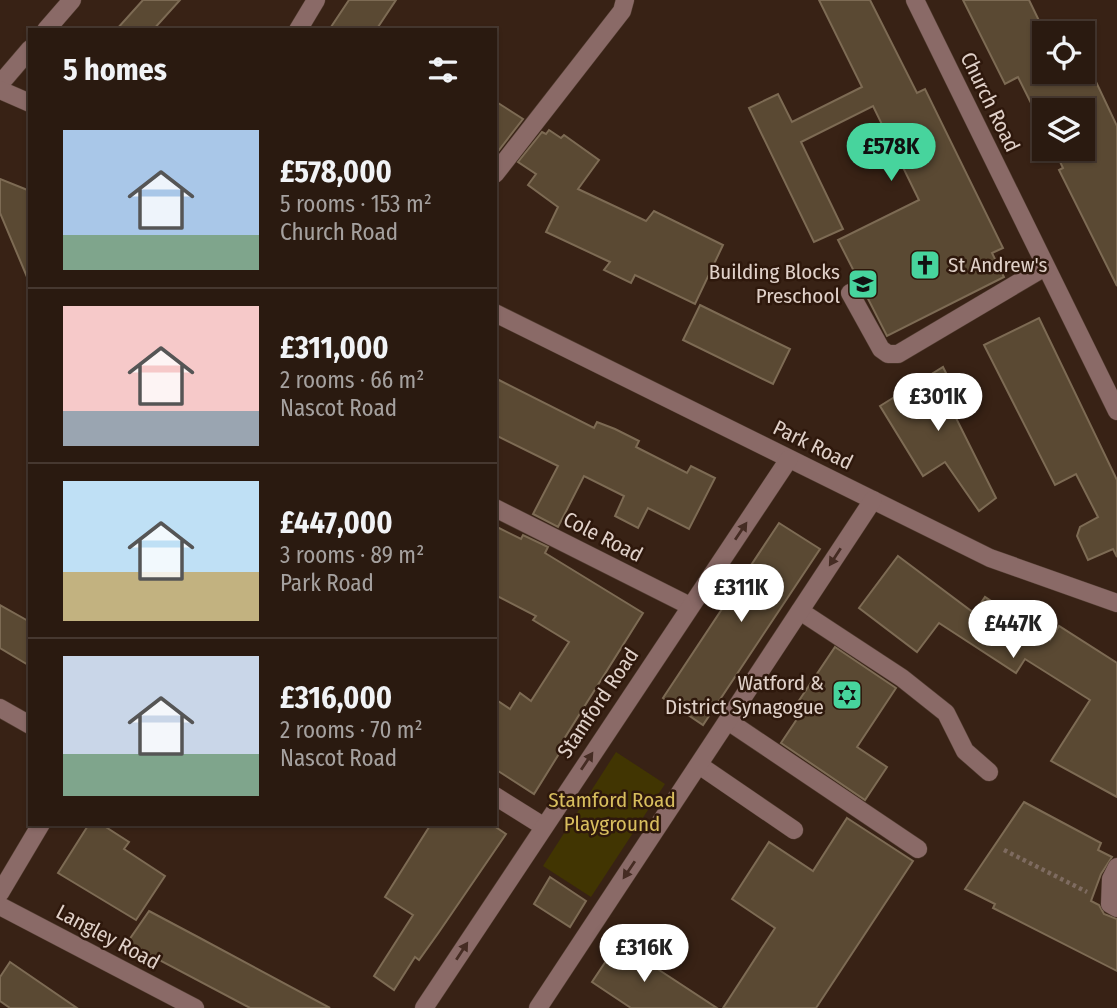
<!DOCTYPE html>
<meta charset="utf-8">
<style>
:root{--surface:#2a1a10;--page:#322319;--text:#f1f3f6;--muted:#a5a19f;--line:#463830;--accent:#47d49d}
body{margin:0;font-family:"Fira Sans Condensed",sans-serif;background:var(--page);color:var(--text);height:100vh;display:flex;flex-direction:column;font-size:26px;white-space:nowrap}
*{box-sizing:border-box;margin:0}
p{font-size:23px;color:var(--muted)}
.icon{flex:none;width:38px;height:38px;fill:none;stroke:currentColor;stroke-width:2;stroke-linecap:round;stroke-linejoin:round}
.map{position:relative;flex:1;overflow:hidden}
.sheet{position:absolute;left:28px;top:28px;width:469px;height:798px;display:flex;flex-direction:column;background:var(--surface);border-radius:0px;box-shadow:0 2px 5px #0004,0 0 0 2px var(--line)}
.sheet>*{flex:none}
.controls{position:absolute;left:1032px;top:21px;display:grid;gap:14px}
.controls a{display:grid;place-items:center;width:63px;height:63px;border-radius:0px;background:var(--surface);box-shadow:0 2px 5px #0004,0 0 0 2px var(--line);font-size:35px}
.price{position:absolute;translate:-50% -60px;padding:0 16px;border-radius:24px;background:#fff;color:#222;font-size:23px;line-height:46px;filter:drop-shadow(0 2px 4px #0008)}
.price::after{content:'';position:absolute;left:50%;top:42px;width:21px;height:16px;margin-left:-10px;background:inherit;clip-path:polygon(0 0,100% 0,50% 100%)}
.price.on{background:var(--accent);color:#111}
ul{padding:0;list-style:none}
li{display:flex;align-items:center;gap:21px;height:175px;padding:0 35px}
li+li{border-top:2px solid var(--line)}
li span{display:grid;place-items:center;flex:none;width:196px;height:140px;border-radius:0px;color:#555}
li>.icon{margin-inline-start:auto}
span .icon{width:84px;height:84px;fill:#fffc;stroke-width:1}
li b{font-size:30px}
h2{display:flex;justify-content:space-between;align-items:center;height:84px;padding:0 35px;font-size:30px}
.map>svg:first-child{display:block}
.green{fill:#413502}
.building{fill:#5a4933;stroke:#7d6b54;stroke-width:2}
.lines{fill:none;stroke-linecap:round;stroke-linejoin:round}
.minor-casing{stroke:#533e32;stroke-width:19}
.path{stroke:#7e6b60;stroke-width:4.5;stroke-dasharray:3.5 3.5;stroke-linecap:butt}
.minor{stroke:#8a6a67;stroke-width:18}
.oneway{fill:#452c23}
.labels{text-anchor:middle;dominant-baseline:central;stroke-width:5;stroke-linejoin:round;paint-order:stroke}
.street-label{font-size:21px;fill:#e0d1c9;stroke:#2e180c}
.poi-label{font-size:21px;fill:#e0d1c9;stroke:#2e180c;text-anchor:end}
.park-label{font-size:21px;fill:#d8be5e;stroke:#2e180c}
</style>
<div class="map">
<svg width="1117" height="1008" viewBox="0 0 1117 1008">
<rect width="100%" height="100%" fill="#382215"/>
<polygon class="green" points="616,752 665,784 591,897 543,866"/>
<g class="building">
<polygon points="143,0 180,0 153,30 116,30"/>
<polygon points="349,0 396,0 376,30 329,30"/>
<polygon points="819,0 870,0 917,93 925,89 1003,248 992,253 1004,277 887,336 838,240 919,200 873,106 801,142 843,229 814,242 749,108 778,94 792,122 862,87"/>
<polygon points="963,0 1029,0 1045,33 1045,72 1083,72 1083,60 1089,67 1117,126 1117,286 1059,170 1063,168 1054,149 1083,149 1083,110 1045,110 1045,131 1018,77 1005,84"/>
<polygon points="495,101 523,119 499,150 495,147"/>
<polygon points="549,130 561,138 564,135 599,160 578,189 646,221 654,211 723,245 695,304 635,275 631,283 604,270 610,262 546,232 558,207 528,185 536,174 518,162 542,132 546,134"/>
<polygon points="0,179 30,191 30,284 0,213"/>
<polygon points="700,305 790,349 773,384 683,340"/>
<polygon points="1039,318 1117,480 1117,557 1113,549 1088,560 1077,536 1080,527 1098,517 1076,474 1055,485 984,345"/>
<polygon points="943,367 966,413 956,418 996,498 979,511 945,462 923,476 880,406"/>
<polygon points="495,378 594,428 597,422 615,429 639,441 636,447 687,473 691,466 715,478 689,529 648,508 638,528 615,516 624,496 584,476 558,527 533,514 558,466 495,435"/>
<polygon points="779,523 820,549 703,725 663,698"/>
<polygon points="495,526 521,539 523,535 548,547 545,553 643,613 564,739 567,741 534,794 495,769 495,699 510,709 520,693 531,701 569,642 533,620 536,616 495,595"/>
<polygon points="898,556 974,613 985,597 1050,640 1059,626 1117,663 1117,797 1051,761 1090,700 1025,659 1016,673 939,623 917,652 859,608"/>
<polygon points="0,605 30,622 30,666 0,648"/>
<polygon points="835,647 896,688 857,747 887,767 865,800 781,743 805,707 798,702"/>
<polygon points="1024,802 1101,843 1098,850 1112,857 1101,874 1091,901 1099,905 1104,914 1117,919 1117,971 993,908 995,904 965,889"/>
<polygon points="847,818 913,861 816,1008 723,1008 775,928 732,899 769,842 813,871"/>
<polygon points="89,824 101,824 129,842 124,849 165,876 136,920 58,873"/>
<polygon points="431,824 491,824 506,834 439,932 419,960 415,957 394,990 374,976 413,915 385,897"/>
<polygon points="550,877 586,901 570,927 534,904"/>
<polygon points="149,911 198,937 330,1008 250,1008 127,943"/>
<polygon points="618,943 717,1008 631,1008 592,982"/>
<polygon points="10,962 77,1008 10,1008 0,1001 0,977"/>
</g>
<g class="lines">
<g class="minor-casing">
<g id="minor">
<polyline points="915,0 1117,411"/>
<polyline points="46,30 72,0"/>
<polyline points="298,30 316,0"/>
<polyline points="0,84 30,49"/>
<polyline points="0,90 30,103"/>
<polyline points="495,174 622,11 625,0"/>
<polyline points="850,293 881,349 888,354 898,354 1045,267"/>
<polyline points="495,313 990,558 1117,603"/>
<polyline points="495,508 690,606"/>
<polyline points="800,611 902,678 946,713 965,751 989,772"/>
<polyline points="0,708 30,725"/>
<polyline points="728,721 918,849"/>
<polyline points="699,765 794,830"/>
<polyline points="495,796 543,826"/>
<polyline points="1117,867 1111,879 1110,904 1117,908"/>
<polyline points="0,893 41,824"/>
<polyline points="0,906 195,1008"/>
<polyline points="424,1008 789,459"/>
<polyline points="538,1008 873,500"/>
</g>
</g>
<polyline class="path" points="1004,850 1087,892"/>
<use href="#minor" class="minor"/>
</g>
<defs><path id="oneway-solid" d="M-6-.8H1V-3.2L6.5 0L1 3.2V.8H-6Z" transform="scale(1.75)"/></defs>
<g class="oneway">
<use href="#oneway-solid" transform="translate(741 531) rotate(-56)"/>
<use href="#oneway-solid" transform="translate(835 557) rotate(123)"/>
<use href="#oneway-solid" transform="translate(587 761) rotate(-56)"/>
<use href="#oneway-solid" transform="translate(629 870) rotate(124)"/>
<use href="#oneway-solid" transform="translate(462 951) rotate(-57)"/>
</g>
<defs>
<g id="church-square" transform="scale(1.575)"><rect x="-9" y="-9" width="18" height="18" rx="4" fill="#47d49d" stroke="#2e180c"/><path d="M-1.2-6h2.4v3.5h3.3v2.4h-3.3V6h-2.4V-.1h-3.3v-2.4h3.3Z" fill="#111"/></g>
<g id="school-square" transform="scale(1.575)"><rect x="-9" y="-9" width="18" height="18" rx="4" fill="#47d49d" stroke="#2e180c"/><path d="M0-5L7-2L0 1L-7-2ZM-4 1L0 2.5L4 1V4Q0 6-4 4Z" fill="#111"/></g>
<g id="synagogue-square" transform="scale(1.575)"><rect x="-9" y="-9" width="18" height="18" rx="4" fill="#47d49d" stroke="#2e180c"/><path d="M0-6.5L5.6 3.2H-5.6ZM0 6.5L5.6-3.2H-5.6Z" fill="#111"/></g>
</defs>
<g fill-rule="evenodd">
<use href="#church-square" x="925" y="265"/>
<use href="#school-square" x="863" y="284"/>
<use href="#synagogue-square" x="847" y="695"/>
</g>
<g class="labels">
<g class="street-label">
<text transform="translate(990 102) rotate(64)">Church Road</text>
<text transform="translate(813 445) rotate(26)">Park Road</text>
<text transform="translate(603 537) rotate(27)">Cole Road</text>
<text transform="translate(598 703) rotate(-56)">Stamford Road</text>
<text transform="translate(108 937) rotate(28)">Langley Road</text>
</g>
<g class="poi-label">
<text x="948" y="265" text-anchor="start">St Andrew's</text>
<text x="840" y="272">Building Blocks<tspan x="840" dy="24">Preschool</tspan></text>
<text x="824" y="683">Watford &amp;<tspan x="824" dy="24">District Synagogue</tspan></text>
</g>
<g class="park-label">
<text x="612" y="800">Stamford Road<tspan x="612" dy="24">Playground</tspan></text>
</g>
</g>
</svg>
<div class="controls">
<a><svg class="icon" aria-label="locate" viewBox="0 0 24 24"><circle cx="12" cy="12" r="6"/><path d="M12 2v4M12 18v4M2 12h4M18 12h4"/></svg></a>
<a><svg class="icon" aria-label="layers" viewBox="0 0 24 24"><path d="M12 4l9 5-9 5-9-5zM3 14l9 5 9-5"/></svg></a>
</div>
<b class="price on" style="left:891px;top:183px">£578K</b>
<b class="price" style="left:938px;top:433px">£301K</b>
<b class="price" style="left:741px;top:624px">£311K</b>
<b class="price" style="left:1013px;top:660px">£447K</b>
<b class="price" style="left:644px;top:984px">£316K</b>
<section class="sheet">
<h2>5 homes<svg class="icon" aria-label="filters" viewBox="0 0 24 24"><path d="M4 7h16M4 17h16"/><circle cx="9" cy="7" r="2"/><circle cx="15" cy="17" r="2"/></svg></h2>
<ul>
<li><span style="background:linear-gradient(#a9c7e8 75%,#7fa58c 0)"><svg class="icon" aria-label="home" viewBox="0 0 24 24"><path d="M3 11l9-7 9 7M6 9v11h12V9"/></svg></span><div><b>£578,000</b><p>5 rooms · 153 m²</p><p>Church Road</p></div></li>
<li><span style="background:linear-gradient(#f6c9c9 75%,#9aa5b1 0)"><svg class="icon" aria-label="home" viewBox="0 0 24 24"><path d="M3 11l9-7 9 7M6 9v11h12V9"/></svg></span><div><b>£311,000</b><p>2 rooms · 66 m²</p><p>Nascot Road</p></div></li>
<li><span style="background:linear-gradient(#bfe0f5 65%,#c2b280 0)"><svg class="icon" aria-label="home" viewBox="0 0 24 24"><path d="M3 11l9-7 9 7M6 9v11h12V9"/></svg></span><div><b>£447,000</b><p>3 rooms · 89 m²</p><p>Park Road</p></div></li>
<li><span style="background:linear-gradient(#c9d6e8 70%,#7fa58c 0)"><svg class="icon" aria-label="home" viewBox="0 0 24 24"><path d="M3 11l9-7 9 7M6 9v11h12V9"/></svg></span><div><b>£316,000</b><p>2 rooms · 70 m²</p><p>Nascot Road</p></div></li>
</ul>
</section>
</div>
